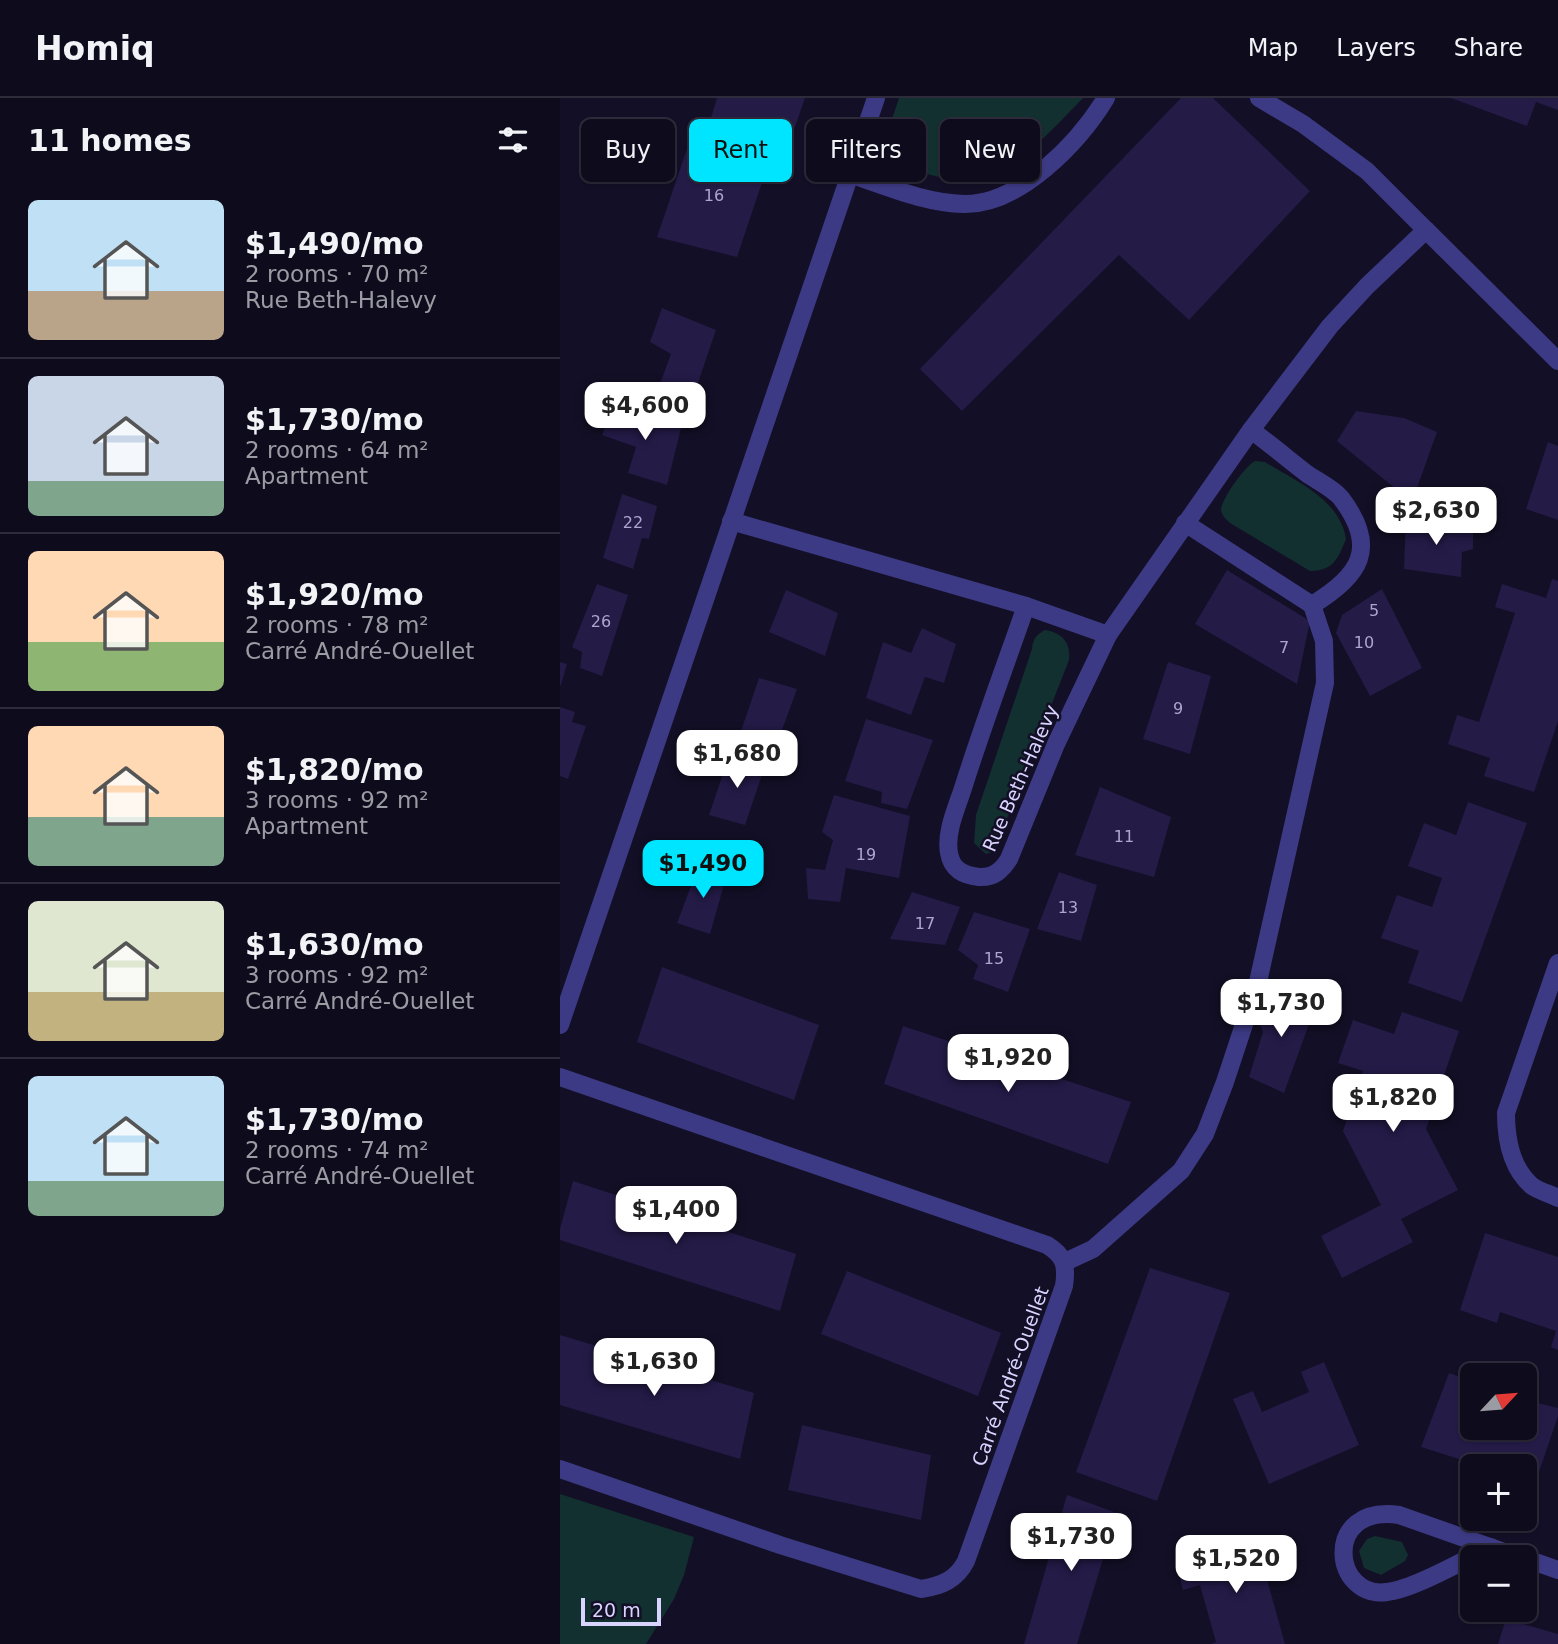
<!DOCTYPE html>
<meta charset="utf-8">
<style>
:root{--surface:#0e0b1c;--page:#171425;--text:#f1f3f6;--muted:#9b9ba3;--line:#2e2b3b;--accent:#00e5ff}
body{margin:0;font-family:"DejaVu Sans",sans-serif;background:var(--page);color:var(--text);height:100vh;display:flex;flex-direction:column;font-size:26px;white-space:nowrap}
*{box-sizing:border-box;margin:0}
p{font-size:23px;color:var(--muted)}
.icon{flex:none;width:38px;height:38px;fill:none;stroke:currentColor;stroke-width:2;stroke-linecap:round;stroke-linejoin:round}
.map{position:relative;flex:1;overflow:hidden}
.sheet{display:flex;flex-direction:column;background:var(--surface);width:560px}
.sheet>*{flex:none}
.guide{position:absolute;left:21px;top:21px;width:665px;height:63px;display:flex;gap:14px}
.needle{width:46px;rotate:64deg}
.buttons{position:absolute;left:900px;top:1265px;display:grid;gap:14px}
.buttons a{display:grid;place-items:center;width:77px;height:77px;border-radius:10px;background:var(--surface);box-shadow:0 2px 5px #0004,0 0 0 2px var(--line);font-size:35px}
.scale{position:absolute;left:21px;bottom:18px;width:80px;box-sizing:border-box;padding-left:7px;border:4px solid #d9d4ff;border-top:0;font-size:19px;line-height:24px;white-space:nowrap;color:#d9d4ff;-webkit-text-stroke:5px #130f26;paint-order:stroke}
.price{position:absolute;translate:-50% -60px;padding:0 16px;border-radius:14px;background:#fff;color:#222;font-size:23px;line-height:46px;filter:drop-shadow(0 2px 4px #0008)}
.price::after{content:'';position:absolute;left:50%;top:42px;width:21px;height:16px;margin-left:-10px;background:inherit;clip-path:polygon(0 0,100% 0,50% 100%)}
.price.active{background:var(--accent);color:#111}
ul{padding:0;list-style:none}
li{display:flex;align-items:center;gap:21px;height:175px;padding:0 28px}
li+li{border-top:2px solid var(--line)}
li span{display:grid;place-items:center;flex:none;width:196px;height:140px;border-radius:10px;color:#555}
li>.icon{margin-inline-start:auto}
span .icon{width:84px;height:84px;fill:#fffc;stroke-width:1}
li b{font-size:30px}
h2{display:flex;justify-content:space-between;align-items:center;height:84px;padding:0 28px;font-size:30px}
.pill{padding:0 24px;border-radius:10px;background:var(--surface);box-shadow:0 2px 5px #0004,0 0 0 2px var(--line);font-size:24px;line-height:63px}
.pill.active{background:var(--accent);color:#111}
header{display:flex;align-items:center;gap:42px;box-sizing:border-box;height:98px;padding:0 35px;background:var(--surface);border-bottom:2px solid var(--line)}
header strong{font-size:33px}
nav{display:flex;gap:38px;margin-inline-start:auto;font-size:24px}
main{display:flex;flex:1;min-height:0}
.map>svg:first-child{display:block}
.green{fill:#12302f}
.building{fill:#241b47}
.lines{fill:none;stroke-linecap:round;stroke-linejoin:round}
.street{stroke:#3d3a85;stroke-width:18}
.labels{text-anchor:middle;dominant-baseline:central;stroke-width:5;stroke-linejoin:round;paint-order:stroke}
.number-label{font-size:16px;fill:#aca6d1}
.street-label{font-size:19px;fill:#d9d4ff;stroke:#130f26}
</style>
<header>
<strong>Homiq</strong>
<nav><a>Map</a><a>Layers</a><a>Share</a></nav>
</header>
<main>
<section class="sheet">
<h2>11 homes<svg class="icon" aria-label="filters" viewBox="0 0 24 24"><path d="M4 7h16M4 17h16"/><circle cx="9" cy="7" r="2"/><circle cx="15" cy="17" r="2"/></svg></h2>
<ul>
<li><span style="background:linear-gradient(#bfe0f5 65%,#b9a48a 0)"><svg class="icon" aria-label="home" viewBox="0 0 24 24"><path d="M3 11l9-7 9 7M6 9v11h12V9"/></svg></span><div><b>$1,490/mo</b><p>2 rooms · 70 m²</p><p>Rue Beth-Halevy</p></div></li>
<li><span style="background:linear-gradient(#c9d6e8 75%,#7fa58c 0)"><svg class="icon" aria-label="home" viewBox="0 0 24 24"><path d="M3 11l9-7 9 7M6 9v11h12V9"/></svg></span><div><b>$1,730/mo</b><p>2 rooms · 64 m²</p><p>Apartment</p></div></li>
<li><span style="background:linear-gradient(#ffd9b3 65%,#8fb573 0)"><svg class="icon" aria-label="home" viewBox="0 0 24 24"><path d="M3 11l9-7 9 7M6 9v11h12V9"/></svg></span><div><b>$1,920/mo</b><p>2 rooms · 78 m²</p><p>Carré André-Ouellet</p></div></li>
<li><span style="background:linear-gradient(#ffd9b3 65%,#7fa58c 0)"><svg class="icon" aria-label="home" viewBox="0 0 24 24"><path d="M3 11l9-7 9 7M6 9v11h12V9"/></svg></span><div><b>$1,820/mo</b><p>3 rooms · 92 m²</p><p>Apartment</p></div></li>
<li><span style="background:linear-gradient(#dfe7d0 65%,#c2b280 0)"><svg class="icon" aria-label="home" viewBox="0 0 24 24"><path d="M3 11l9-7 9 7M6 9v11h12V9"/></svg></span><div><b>$1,630/mo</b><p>3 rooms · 92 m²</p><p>Carré André-Ouellet</p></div></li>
<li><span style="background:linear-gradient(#bfe0f5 75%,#7fa58c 0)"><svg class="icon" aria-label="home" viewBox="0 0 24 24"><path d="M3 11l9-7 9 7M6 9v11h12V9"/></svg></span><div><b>$1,730/mo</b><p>2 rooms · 74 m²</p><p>Carré André-Ouellet</p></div></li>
</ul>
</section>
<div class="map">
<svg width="998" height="1546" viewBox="0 0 998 1546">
<rect width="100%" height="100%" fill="#130f26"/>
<g class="green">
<path d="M339,0H523C504,20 454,73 430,82C413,89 356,76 341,65C336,61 331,53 329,47C326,32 335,14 339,0Z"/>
<path d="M695,363L705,364C735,383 780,401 786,441C778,461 773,473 750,473L670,425C666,421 661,417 661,411C663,399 685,368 695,363Z"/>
<path d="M485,532C502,535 511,544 509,562L437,746L432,754L426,756L414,745L416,717L472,551C473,541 476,537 485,532Z"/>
<polygon points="0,1396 134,1439 124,1477 114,1501 86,1546 0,1546"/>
<polygon points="815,1438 842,1444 848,1457 845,1463 821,1477 804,1470 799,1453 807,1441"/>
</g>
<g class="building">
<polygon points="157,0 245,0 226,55 214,49 177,159 97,139 132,36 144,43"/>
<polygon points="621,0 653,0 750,93 629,222 559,157 402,313 360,271"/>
<polygon points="891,0 998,0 998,12 976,4 967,28"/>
<polygon points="102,210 156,232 129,311 95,299 111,256 90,244"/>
<polygon points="55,304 121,330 107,387 68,375 76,349 42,337"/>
<polygon points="796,313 844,320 877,334 852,404 777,343"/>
<polygon points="988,344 998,348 998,422 966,411"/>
<polygon points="62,396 97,408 89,441 82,440 73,471 43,460"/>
<polygon points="846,421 913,429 913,451 902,454 901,479 844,471"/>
<polygon points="667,472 750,523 737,586 635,526"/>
<polygon points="992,481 998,483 998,623 974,694 924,678 930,660 888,646 897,617 919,624 955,515 935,509 942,486 986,500"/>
<polygon points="37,486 68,497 42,578 20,570 22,554 12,549"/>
<polygon points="822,491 862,570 810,598 776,535 782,517"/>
<polygon points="226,492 278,515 265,558 209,534"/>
<polygon points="362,530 396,546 384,585 365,579 351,617 306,600 323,544 351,555"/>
<polygon points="0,564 7,566 1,587 0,587"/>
<polygon points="608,564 651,578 630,656 583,641"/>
<polygon points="199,580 237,591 218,643 181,633"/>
<polygon points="0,609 15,614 12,624 26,628 8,681 0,678"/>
<polygon points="306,621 373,642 347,711 321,705 322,694 285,683"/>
<polygon points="169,658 205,668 185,727 149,717"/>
<polygon points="540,689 611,719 594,779 515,757"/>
<polygon points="274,697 350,718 339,780 286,770 280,804 248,801 246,770 265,772 273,742 262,734"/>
<polygon points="908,704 967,725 902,904 848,885 859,853 821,840 837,797 872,809 882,780 848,768 864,725 896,737"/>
<polygon points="139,767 167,776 150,836 117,825"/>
<polygon points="499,774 537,787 521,843 477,831"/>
<polygon points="352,794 400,809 385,847 330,841"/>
<polygon points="414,814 470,831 448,894 413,881 418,867 398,852"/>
<polygon points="102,869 259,927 234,1002 77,944"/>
<polygon points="714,889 735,894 733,901 755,910 724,995 689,979 703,934 700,927"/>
<polygon points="842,914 899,933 866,1031 898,1092 841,1121 853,1144 782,1180 761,1138 821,1107 783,1033 803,973 778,965 793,922 834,936"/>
<polygon points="343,928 571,1004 548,1066 324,986"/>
<polygon points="13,1083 236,1156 220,1213 0,1142 0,1131"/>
<polygon points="925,1135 998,1159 998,1252 991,1249 996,1233 940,1214 937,1225 900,1212"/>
<polygon points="590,1170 670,1195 597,1403 516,1374"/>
<polygon points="287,1173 441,1235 418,1298 261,1236"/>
<polygon points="0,1237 194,1295 180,1361 0,1307"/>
<polygon points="764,1264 799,1347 709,1386 673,1301 693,1293 702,1314 749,1294 741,1274"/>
<polygon points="889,1275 912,1283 912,1330 964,1330 964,1319 969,1303 998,1310 998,1318 975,1386 964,1382 964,1368 921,1368 861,1349"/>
<polygon points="242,1327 371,1357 361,1422 228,1392"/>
<polygon points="507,1397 557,1415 517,1546 464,1546"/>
<polygon points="696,1442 725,1546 651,1546 656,1544 640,1487 623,1492 618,1473 632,1469 629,1460"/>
<polygon points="946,1521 998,1536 998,1546 938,1546"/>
</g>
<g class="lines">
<g class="street">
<path d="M289,76C326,88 364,105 404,106C460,107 519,44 546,0"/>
<polyline points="866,132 998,263"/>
<path d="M691,332C710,346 728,361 746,375C757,383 773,390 781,400C819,450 800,478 752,507"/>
<polyline points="171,423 466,508 548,537 691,332 770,228 807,188 866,132 807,73 743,26 699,0"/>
<polyline points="625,425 752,507"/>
<path d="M466,508C445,568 423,627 404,687C398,707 385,733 389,755C392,772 403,777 419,779C434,780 442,772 449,761L496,646L548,537"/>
<path d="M998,865L946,1015C946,1041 951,1070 972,1088C979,1093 990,1096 998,1100"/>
<polyline points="0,927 316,0"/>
<path d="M0,979L487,1147C505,1158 507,1168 504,1188L406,1463C397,1481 382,1488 361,1491L220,1447L0,1371"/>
<polyline points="505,1164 533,1151 621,1073 645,1036 665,984 698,884 765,585 764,543 752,507"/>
<path d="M931,1449C904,1462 854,1491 827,1494C773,1502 761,1406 839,1417L961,1460"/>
<polyline points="964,1460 998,1472"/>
</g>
</g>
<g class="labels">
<g class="number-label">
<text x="154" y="97">16</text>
<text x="73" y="424">22</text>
<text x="814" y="512">5</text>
<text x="41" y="523">26</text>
<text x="804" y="544">10</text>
<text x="724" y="549">7</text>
<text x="618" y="610">9</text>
<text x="564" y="738">11</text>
<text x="306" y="756">19</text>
<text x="508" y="809">13</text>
<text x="365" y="825">17</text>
<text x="434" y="860">15</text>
</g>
<g class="street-label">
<text transform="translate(460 680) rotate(-66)">Rue Beth-Halevy</text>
<text transform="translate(450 1278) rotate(-70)">Carré André-Ouellet</text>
</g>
</g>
</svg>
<div class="buttons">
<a><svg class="needle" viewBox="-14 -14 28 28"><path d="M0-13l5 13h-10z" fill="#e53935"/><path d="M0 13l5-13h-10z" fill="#9b9ba3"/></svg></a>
<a>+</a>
<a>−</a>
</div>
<div class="scale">20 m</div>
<b class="price" style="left:85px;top:344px">$4,600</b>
<b class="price" style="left:876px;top:449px">$2,630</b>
<b class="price" style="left:177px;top:692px">$1,680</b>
<b class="price active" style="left:143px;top:802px">$1,490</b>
<b class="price" style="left:721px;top:941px">$1,730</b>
<b class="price" style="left:448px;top:996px">$1,920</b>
<b class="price" style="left:833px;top:1036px">$1,820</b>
<b class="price" style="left:116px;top:1148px">$1,400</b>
<b class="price" style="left:94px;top:1300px">$1,630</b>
<b class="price" style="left:511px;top:1475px">$1,730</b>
<b class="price" style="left:676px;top:1497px">$1,520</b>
<div class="guide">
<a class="pill">Buy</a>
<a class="pill active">Rent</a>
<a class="pill">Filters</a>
<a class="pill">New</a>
</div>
</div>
</main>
